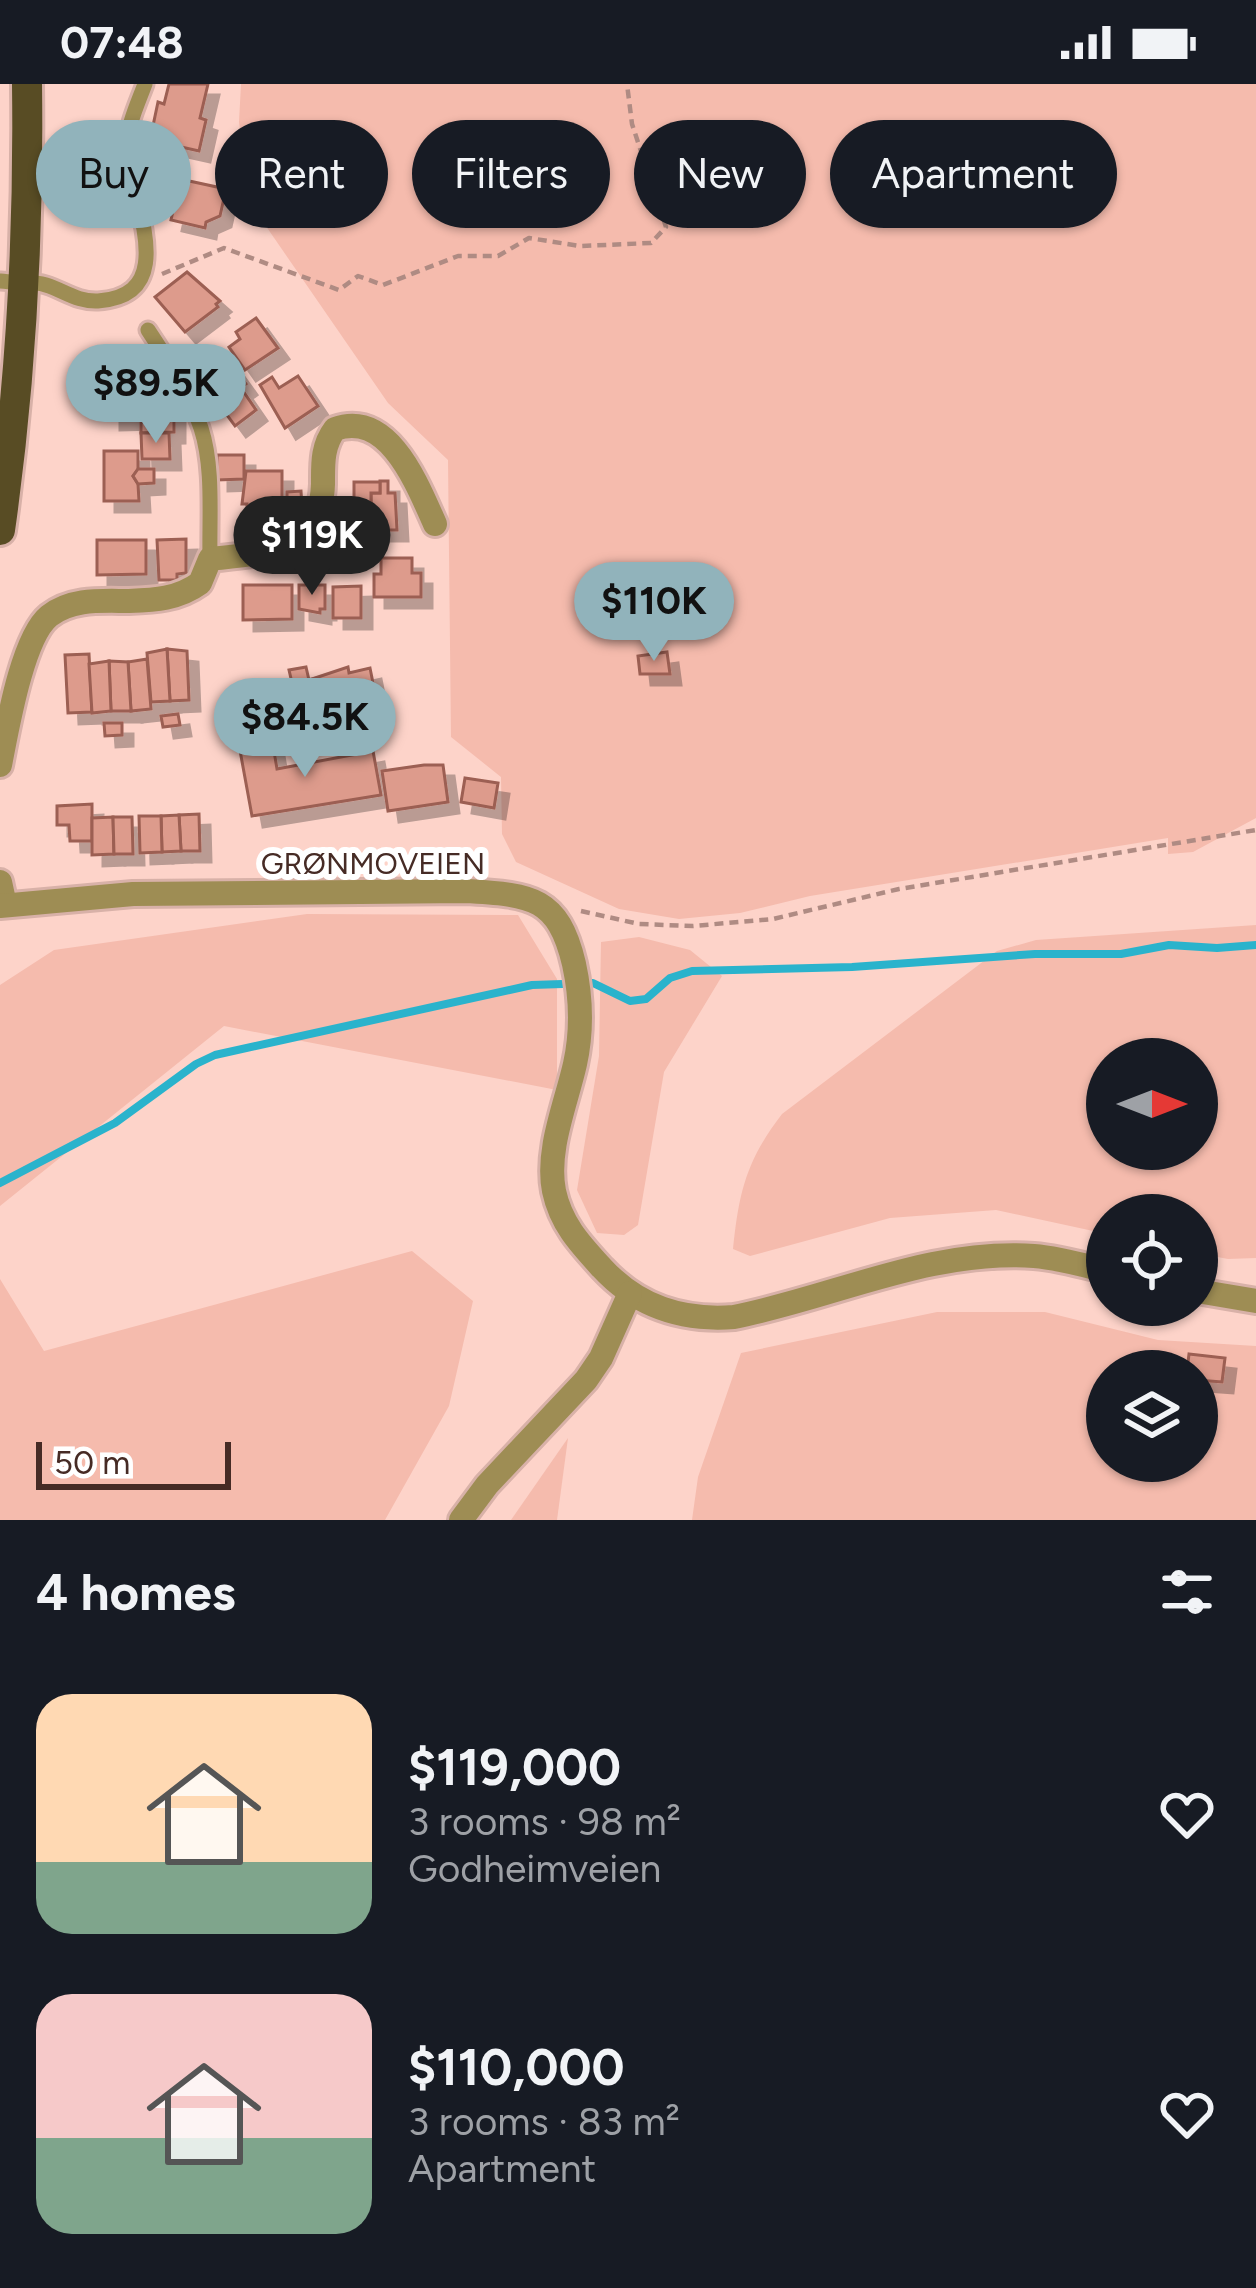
<!DOCTYPE html>
<meta charset="utf-8">
<style>
:root{--surface:#171b24;--page:#242831;--text:#f1f3f6;--muted:#9ea1a6;--accent:#91b3bb}
body{margin:0;font-family:Figtree,sans-serif;background:var(--page);color:var(--text);height:100vh;display:flex;flex-direction:column;font-size:45px;white-space:nowrap}
*{box-sizing:border-box;margin:0}
p{font-size:39px;color:var(--muted)}
.icon{flex:none;width:66px;height:66px;fill:none;stroke:currentColor;stroke-width:2;stroke-linecap:round;stroke-linejoin:round}
.map{position:relative;height:1436px;overflow:hidden}
.details{display:flex;flex-direction:column;background:var(--surface);flex:1}
.details>*{flex:none}
.banner{position:absolute;left:36px;top:36px;width:1185px;height:108px;display:flex;gap:24px}
.needle{width:78px;rotate:90deg}
.buttons{position:absolute;left:1086px;top:954px;display:grid;gap:24px}
.buttons a{display:grid;place-items:center;width:132px;height:132px;border-radius:50%;background:var(--surface);box-shadow:0 3px 9px #0004;font-size:60px}
.scale{position:absolute;left:36px;bottom:30px;width:195px;box-sizing:border-box;padding-left:12px;border:6px solid #462b25;border-top:0;font-size:33px;line-height:42px;white-space:nowrap;color:#462b25;-webkit-text-stroke:9px #fff;paint-order:stroke}
.price{position:absolute;translate:-50% -102px;padding:0 27px;border-radius:42px;background:var(--accent);color:#111;font-size:39px;line-height:78px;filter:drop-shadow(0 3px 6px #0008)}
.price::after{content:'';position:absolute;left:50%;top:72px;width:36px;height:27px;margin-left:-18px;background:inherit;clip-path:polygon(0 0,100% 0,50% 100%)}
.price.current{background:#222;color:#fff}
ul{padding:0;list-style:none}
li{display:flex;align-items:center;gap:36px;height:300px;padding:0 36px}
li span{display:grid;place-items:center;flex:none;width:336px;height:240px;border-radius:36px;color:#555}
li>.icon{margin-inline-start:auto}
span .icon{width:144px;height:144px;fill:#fffc;stroke-width:1}
li b{font-size:51px}
h2{display:flex;justify-content:space-between;align-items:center;height:144px;padding:0 36px;font-size:51px}
.chip{padding:0 42px;border-radius:54px;background:var(--surface);box-shadow:0 3px 9px #0004;font-size:42px;line-height:108px}
.chip.current{background:var(--accent);color:#111}
.status{display:flex;justify-content:space-between;align-items:center;height:84px;padding:0 60px;background:var(--surface);direction:ltr}
.status svg{height:33px;fill:currentColor}
.map>svg:first-child{display:block}
.green{fill:#f5bbad;fill-rule:evenodd}
.lines{fill:none;stroke-linecap:round;stroke-linejoin:round}
.stream{stroke:#2ab3cc;stroke-width:8}
.building{fill:#dd9b8c;stroke:#9c5f52;stroke-width:3;filter:url(#shadow)}
.service-casing{stroke:#d8b1a8;stroke-width:21}
.minor-casing{stroke:#d8b1a8;stroke-width:30}
.primary-casing{stroke:#d8b1a8;stroke-width:36}
.path{stroke:#af8b83;stroke-width:4.5;stroke-dasharray:9 6;stroke-linecap:butt}
.service{stroke:#9e8d54;stroke-width:15}
.minor{stroke:#9e8d54;stroke-width:24}
.primary{stroke:#584c24;stroke-width:30}
.labels{text-anchor:middle;dominant-baseline:central;stroke-width:12;stroke-linejoin:round;paint-order:stroke}
.street-label{font-size:30px;fill:#462b25;stroke:#fff}
</style>
<div class="status"><b>07:48</b><svg viewBox="0 0 49 12"><path d="M0 12V9h3v3zM5 12V6h3v6zM10 12V3h3v9zM15 12V0h3v12zM26 1h20v11H26zM47 4h2v5h-2z"/></svg></div>
<div class="map">
<svg width="1256" height="1436" viewBox="0 0 1256 1436">
<defs>
<filter id="shadow"><feDropShadow dx="11" dy="11" stdDeviation="0" flood-color="#0004"/></filter>
</defs>
<rect width="100%" height="100%" fill="#fdd3c9"/>
<g class="green">
<polygon points="241,0 1256,0 1256,734 1193,768 1168,770 1168,754 810,812 740,829 679,835 619,825 516,778 502,750 501,693 451,653 448,376 388,319 250,119 239,38"/>
<polygon points="307,830 518,831 557,895 557,1006 224,942 0,1122 0,901 54,866"/>
<path d="M1256,841V1174L1228,1175L1197,1169V1131H1107V1150L996,1126L890,1134L750,1172L733,1165C739,1108 746,1077 782,1030L997,867L1036,856ZM1107,975H1197V1065H1107Z"/>
<polygon points="639,853 690,866 722,892 664,988 638,1141 624,1151 597,1149 577,1106 599,972 601,858"/>
<polygon points="412,1167 473,1217 449,1322 385,1436 0,1436 0,1195 44,1267"/>
<path d="M937,1228H1045L1158,1256L1256,1262V1436H692L698,1393L741,1269ZM1107,1287H1197V1377H1107Z"/>
<polygon points="568,1354 557,1436 511,1436"/>
</g>
<g class="lines">
<polyline class="stream" points="0,1099 115,1039 196,980 215,971 532,901 593,899 630,917 646,915 670,894 692,887 852,883 1035,870 1121,870 1169,861 1217,864 1256,861"/>
</g>
<g class="building">
<polygon points="169,0 208,0 200,34 206,36 199,67 150,56 158,18 164,20"/>
<polygon points="180,95 226,105 220,132 206,138 205,144 171,136"/>
<polygon points="187,188 220,217 216,220 218,223 185,248 155,213"/>
<polygon points="256,234 278,264 245,286 229,263 240,255 236,248"/>
<polygon points="231,279 246,300 225,315 210,294"/>
<polygon points="143,285 144,334 109,335 109,286"/>
<polygon points="298,292 318,322 285,344 260,301 272,293 279,304"/>
<polygon points="241,304 256,326 235,342 218,319"/>
<polygon points="148,322 174,322 174,348 141,349 141,338 148,338"/>
<polygon points="141,349 169,349 170,375 142,375"/>
<polygon points="104,367 138,367 138,385 133,392 138,400 139,417 104,417"/>
<polygon points="217,371 244,371 244,395 217,396"/>
<polygon points="138,385 154,385 154,399 138,400 133,392"/>
<polygon points="246,387 282,387 282,436 247,436 247,420 242,420"/>
<polygon points="380,397 388,397 388,409 395,409 397,446 357,446 357,418 371,418 371,409 380,409"/>
<polygon points="354,398 380,398 380,409 371,409 371,418 354,420"/>
<polygon points="301,407 302,423 287,424 287,408"/>
<polygon points="186,455 186,489 177,490 177,496 159,496 157,456"/>
<polygon points="97,456 146,456 146,490 97,491"/>
<polygon points="381,474 412,474 412,489 421,489 421,513 374,513 374,490 381,490"/>
<polygon points="243,501 292,501 292,535 243,536"/>
<polygon points="299,501 325,501 325,525 320,525 320,529 299,525"/>
<polygon points="361,502 361,534 333,534 333,503"/>
<polygon points="167,565 187,567 189,616 170,617"/>
<polygon points="167,565 170,617 151,618 147,569"/>
<polygon points="667,568 670,590 640,590 638,572"/>
<polygon points="89,570 92,628 68,629 65,571"/>
<polygon points="147,575 151,625 131,627 128,578"/>
<polygon points="109,577 128,578 131,627 111,627"/>
<polygon points="109,577 111,627 92,629 89,580"/>
<polygon points="306,583 309,596 348,583 349,589 370,584 379,629 364,632 362,625 338,629 339,637 318,641 317,634 313,635 306,601 293,603 289,586"/>
<polygon points="178,630 180,641 163,643 161,632"/>
<polygon points="104,639 122,639 122,651 105,652"/>
<polygon points="272,655 277,685 373,667 381,711 252,732 239,661"/>
<polygon points="424,681 443,681 448,718 388,727 382,687"/>
<polygon points="465,694 498,699 494,724 461,718"/>
<polygon points="92,720 92,757 70,757 69,741 57,741 57,722"/>
<polygon points="199,730 200,767 181,767 179,731"/>
<polygon points="179,731 181,767 162,768 161,732"/>
<polygon points="139,732 161,732 162,768 140,769"/>
<polygon points="113,733 114,770 92,771 92,734"/>
<polygon points="113,733 132,733 133,770 114,770"/>
<polygon points="1189,1270 1225,1274 1222,1298 1197,1296 1197,1287 1187,1287"/>
</g>
<g class="lines">
<g class="service-casing">
<g id="service">
<path d="M0,197C14,199 33,197 46,201C65,207 77,218 98,217C184,211 129,113 127,63C127,42 138,19 145,0"/>
<path d="M148,246C168,276 189,309 201,344C214,384 209,434 210,475"/>
</g>
</g>
<g class="minor-casing">
<g id="minor">
<path d="M0,681C7,646 22,554 49,532C72,514 102,517 129,517C155,516 178,515 200,499L210,475C265,469 321,468 323,400C323,380 322,362 335,345C389,326 417,400 435,440"/>
<polyline points="0,798 5,821"/>
<path d="M0,822L133,810L466,807C529,811 558,811 574,880C581,912 582,948 575,980C566,1020 546,1066 554,1107C561,1140 580,1160 602,1184C638,1223 682,1237 734,1233C835,1213 929,1165 1034,1172C1059,1174 1083,1181 1107,1187"/>
<polyline points="1197,1207 1256,1217"/>
<polyline points="461,1436 487,1401 586,1296 601,1274 630,1209"/>
</g>
</g>
<g class="primary-casing">
<path id="primary" d="M0,446C21,298 29,150 27,0"/>
</g>
<g class="path">
<polyline points="162,190 224,164 339,206 358,192 383,201 458,172 498,172 529,154 580,162 651,159 666,143 632,40 627,0"/>
<polyline points="581,827 639,840 693,842 773,835 899,805 1256,746"/>
</g>
<use href="#service" class="service"/>
<use href="#minor" class="minor"/>
<use href="#primary" class="primary"/>
</g>
<g class="labels">
<g class="street-label">
<text x="373" y="779">GRØNMOVEIEN</text>
</g>
</g>
</svg>
<div class="buttons">
<a><svg class="needle" viewBox="-14 -14 28 28"><path d="M0-13l5 13h-10z" fill="#e53935"/><path d="M0 13l5-13h-10z" fill="#9ea1a6"/></svg></a>
<a><svg class="icon" aria-label="locate" viewBox="0 0 24 24"><circle cx="12" cy="12" r="6"/><path d="M12 2v4M12 18v4M2 12h4M18 12h4"/></svg></a>
<a><svg class="icon" aria-label="layers" viewBox="0 0 24 24"><path d="M12 4l9 5-9 5-9-5zM3 14l9 5 9-5"/></svg></a>
</div>
<div class="scale">50 m</div>
<b class="price" style="left:156px;top:362px">$89.5K</b>
<b class="price current" style="left:312px;top:514px">$119K</b>
<b class="price" style="left:654px;top:580px">$110K</b>
<b class="price" style="left:305px;top:696px">$84.5K</b>
<div class="banner">
<a class="chip current">Buy</a>
<a class="chip">Rent</a>
<a class="chip">Filters</a>
<a class="chip">New</a>
<a class="chip">Apartment</a>
</div>
</div>
<section class="details">
<h2>4 homes<svg class="icon" aria-label="filters" viewBox="0 0 24 24"><path d="M4 7h16M4 17h16"/><circle cx="9" cy="7" r="2"/><circle cx="15" cy="17" r="2"/></svg></h2>
<ul>
<li><span style="background:linear-gradient(#ffd9b3 70%,#7fa58c 0)"><svg class="icon" aria-label="home" viewBox="0 0 24 24"><path d="M3 11l9-7 9 7M6 9v11h12V9"/></svg></span><div><b>$119,000</b><p>3 rooms · 98 m²</p><p>Godheimveien</p></div><svg class="icon" aria-label="heart" viewBox="0 0 24 24"><path d="M12 20l-8-8c-3-5 5-10 8-4 3-6 11-1 8 4z"/></svg></li>
<li><span style="background:linear-gradient(#f6c9c9 60%,#7fa58c 0)"><svg class="icon" aria-label="home" viewBox="0 0 24 24"><path d="M3 11l9-7 9 7M6 9v11h12V9"/></svg></span><div><b>$110,000</b><p>3 rooms · 83 m²</p><p>Apartment</p></div><svg class="icon" aria-label="heart" viewBox="0 0 24 24"><path d="M12 20l-8-8c-3-5 5-10 8-4 3-6 11-1 8 4z"/></svg></li>
</ul>
</section>
